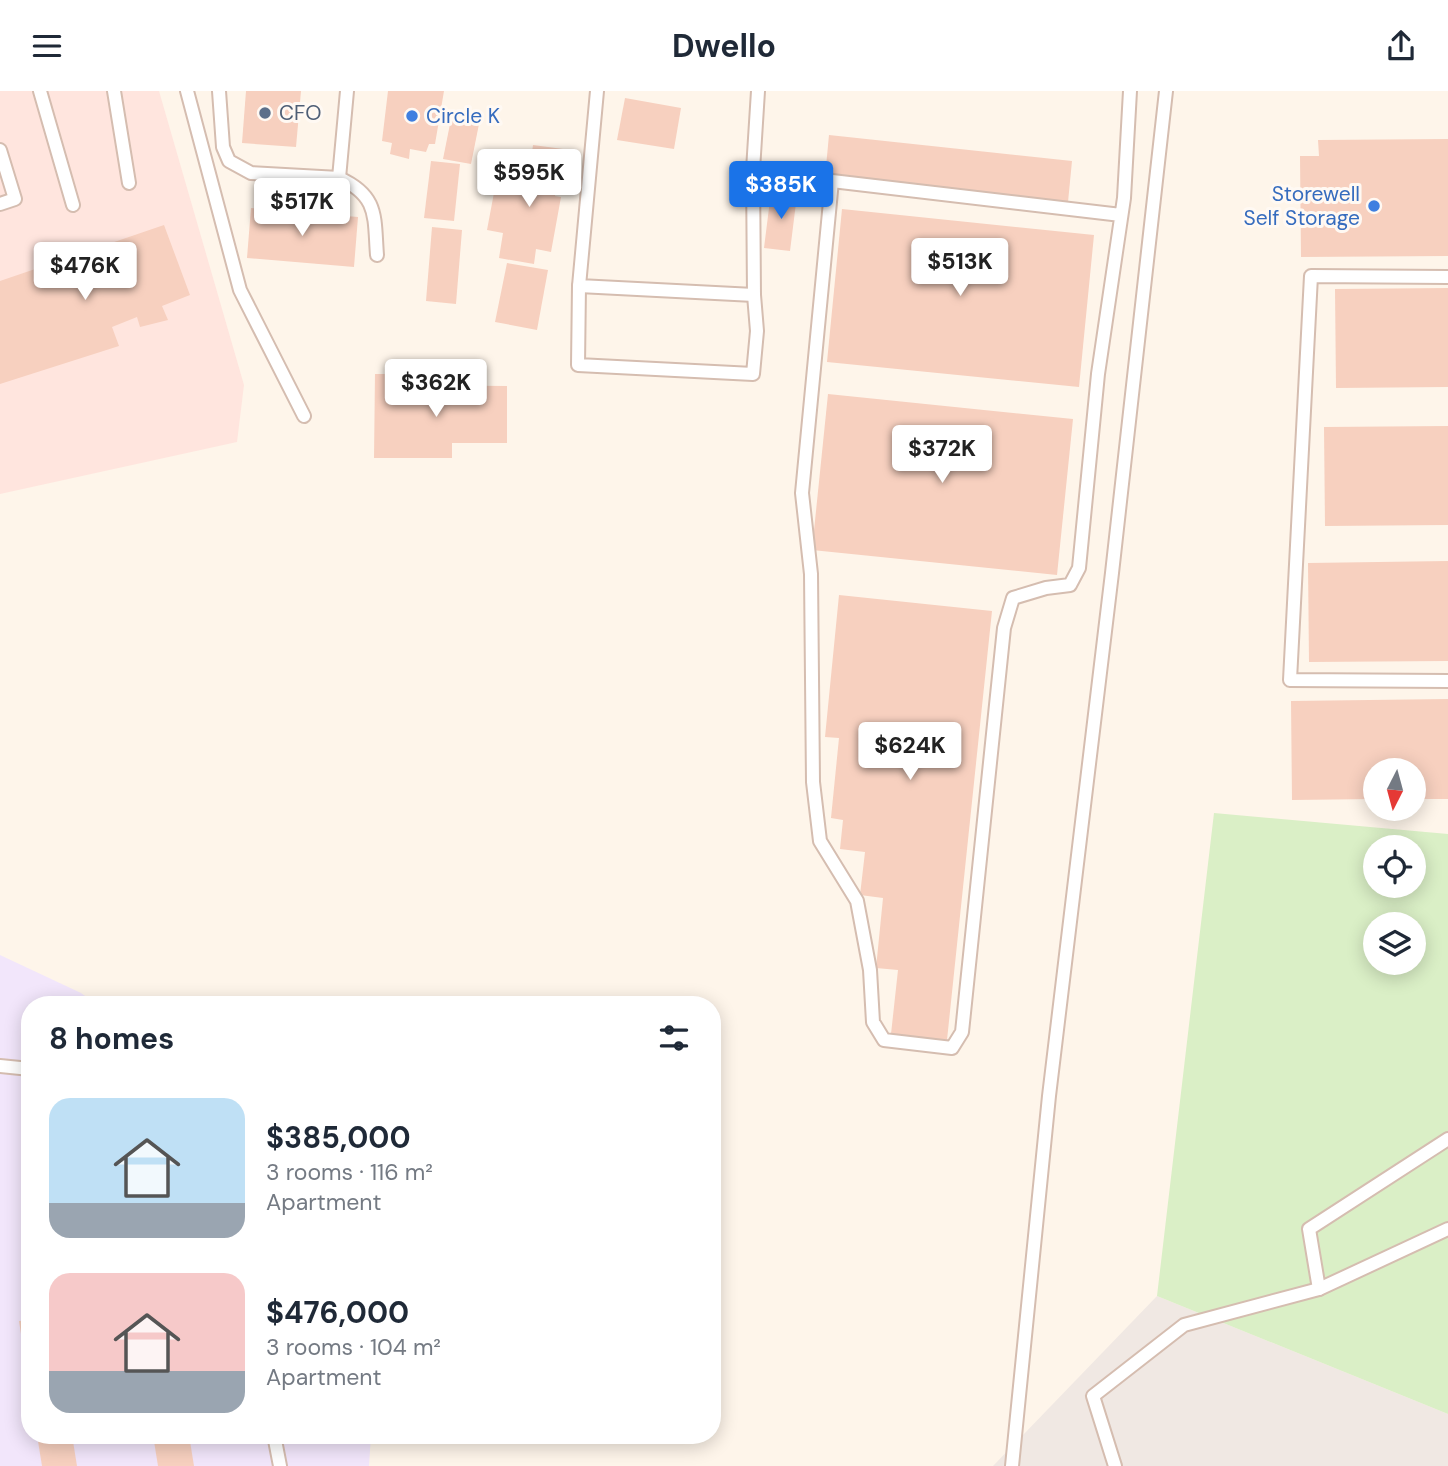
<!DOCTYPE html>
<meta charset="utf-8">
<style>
:root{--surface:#fff;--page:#f2f2f3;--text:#1f2937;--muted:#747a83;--accent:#1a73e8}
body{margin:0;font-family:"DM Sans",sans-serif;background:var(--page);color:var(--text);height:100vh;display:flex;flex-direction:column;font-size:26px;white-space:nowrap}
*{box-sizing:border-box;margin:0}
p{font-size:23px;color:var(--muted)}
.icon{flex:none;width:38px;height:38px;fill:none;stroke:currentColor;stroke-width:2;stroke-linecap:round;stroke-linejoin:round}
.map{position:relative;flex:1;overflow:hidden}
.details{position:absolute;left:21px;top:905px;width:700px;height:448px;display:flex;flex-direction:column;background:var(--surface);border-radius:28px;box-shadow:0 4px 18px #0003}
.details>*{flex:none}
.needle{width:46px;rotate:186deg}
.tools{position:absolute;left:1363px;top:667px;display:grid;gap:14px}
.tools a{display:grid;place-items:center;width:63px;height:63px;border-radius:50%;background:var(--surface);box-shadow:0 4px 18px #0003;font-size:35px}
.price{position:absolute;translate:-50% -60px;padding:0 16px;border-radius:7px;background:#fff;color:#222;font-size:23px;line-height:46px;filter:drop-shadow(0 2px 4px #0008)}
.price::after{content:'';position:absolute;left:50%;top:42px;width:21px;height:16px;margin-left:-10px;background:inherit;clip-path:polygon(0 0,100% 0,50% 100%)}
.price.active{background:var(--accent);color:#fff}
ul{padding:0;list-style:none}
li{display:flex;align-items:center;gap:21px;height:175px;padding:0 28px}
li span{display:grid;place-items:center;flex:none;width:196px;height:140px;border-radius:21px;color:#555}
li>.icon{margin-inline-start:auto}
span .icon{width:84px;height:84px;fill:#fffc;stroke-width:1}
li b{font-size:30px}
h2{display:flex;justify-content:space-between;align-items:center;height:84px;padding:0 28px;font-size:30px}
header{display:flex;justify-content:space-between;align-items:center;height:91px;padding:0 28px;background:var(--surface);font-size:32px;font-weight:700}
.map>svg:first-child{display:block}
.commercial{fill:#ffe5de}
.industrial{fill:#f0e8e3}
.education{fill:#f2e6fb}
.green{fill:#daefc6;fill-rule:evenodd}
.building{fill:#f7d0bf}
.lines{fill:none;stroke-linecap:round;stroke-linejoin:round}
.lane-casing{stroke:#d5bdb0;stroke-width:16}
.lane{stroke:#fff;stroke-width:12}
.service-dot{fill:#5c6f8a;stroke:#fff9f3;stroke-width:2.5}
.shop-dot{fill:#3f7fe0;stroke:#fff9f3;stroke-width:2.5}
.labels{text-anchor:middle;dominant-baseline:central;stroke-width:6;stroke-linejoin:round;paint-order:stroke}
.service-label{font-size:21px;fill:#4e5e75;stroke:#fff9f3;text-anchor:start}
.shop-label{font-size:21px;fill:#366cbe;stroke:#fff9f3;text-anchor:start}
</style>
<header><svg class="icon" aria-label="menu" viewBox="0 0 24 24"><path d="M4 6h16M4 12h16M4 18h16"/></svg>Dwello<svg class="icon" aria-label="share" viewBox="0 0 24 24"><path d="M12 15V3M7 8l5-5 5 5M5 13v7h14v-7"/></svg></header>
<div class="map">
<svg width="1448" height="1375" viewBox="0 0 1448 1375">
<rect width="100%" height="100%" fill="#fef5ea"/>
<polygon class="commercial" points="0,0 159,0 244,294 237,351 0,403"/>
<polygon class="industrial" points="1157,1205 1448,1323 1448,1375 993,1375"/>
<polygon class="education" points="0,864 81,902 96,913 30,914 30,1344 371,1344 369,1375 0,1375"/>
<path class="green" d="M1214,722L1448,743V1323L1157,1205ZM1376,756H1414V794H1376ZM1376,833H1414V872H1376Z"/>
<g class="building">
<polygon points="246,0 301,0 296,56 242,52"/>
<polygon points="388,0 444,0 435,53 429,53 426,61 410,58 409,68 390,63 392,52 382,50"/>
<polygon points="625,7 681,17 674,58 617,49"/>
<polygon points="451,28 479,33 471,73 443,68"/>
<polygon points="829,44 1072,70 1068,111 825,86"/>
<polygon points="1448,48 1448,165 1301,166 1300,65 1319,65 1318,49"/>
<polygon points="533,54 563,58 555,105 561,106 551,161 536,158 534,173 499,167 503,142 487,139 496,91 527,97"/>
<polygon points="431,70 460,73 454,130 424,127"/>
<polygon points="771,101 797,104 790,160 764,157"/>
<polygon points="251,117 358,126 354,176 247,167"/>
<polygon points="842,118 1094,144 1079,296 827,271"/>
<polygon points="164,134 190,204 162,215 168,229 140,236 137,226 112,236 119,255 0,293 0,190"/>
<polygon points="432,136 462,139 456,213 426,210"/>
<polygon points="507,172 548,179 537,239 495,231"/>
<polygon points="1448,197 1448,296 1336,297 1335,198"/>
<polygon points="375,283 387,283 386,294 507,295 507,352 452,352 452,367 374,367"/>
<polygon points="828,303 1073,328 1057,484 812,459"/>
<polygon points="1448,335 1448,434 1325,435 1324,336"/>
<polygon points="1448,470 1448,570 1309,571 1308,472"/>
<polygon points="839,504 992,520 947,949 891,943 898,879 876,877 883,807 860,804 865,761 840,758 843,729 831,727 839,647 825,646"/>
<polygon points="1448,608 1448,708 1414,708 1414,679 1376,679 1376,708 1292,709 1291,610"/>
<polygon points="30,1229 30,1288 28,1288 19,1230"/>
<polygon points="37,1344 72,1344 77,1375 42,1375"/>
<polygon points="153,1344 189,1344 194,1375 158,1375"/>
</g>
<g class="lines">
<g class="lane-casing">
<g id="lane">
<polyline points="40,0 73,114"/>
<polyline points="114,0 129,92"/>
<polyline points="187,0 240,199 304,325"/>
<polyline points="219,0 223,56 229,70 251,82 339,87 347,0"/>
<polyline points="597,0 579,195 754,204 753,79 758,0"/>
<polyline points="0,59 15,108 0,113"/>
<path d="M339,87C379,105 374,126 377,164"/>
<polyline points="1121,124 832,90 802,402 811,483 813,691 820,750 857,810 870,879 873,931 884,949 952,957 962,941 1004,537 1013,507 1046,497 1070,494 1079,477 1098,283 1124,107 1130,0"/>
<polyline points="1448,186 1311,185 1290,589 1448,590"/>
<polyline points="579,195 578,274 753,283 757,240 754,204"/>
<polyline points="0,975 30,978"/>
<polyline points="1319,1198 1309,1138 1448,1048"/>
<polyline points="274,1344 280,1375"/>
<polyline points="1012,1375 1049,1005 1112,482 1166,0"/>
<polyline points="1115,1375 1093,1305 1184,1234 1319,1198 1448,1138"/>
</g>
</g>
<use href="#lane" class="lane"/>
</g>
<circle class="service-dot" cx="265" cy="22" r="7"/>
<g class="shop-dot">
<circle cx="412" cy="25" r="7"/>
<circle cx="1374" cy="115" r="7"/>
</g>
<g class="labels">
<g class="service-label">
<text x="279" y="22">CFO</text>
</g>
<g class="shop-label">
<text x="426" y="25">Circle K</text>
<text x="1360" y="103" text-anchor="end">Storewell<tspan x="1360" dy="24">Self Storage</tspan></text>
</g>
</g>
</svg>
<div class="tools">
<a><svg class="needle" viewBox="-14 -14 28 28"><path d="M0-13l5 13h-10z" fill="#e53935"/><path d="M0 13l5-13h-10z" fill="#747a83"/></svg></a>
<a><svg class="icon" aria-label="locate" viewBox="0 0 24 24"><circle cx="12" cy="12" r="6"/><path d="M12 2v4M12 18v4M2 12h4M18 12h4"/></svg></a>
<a><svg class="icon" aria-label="layers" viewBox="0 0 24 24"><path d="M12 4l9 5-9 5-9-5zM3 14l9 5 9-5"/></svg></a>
</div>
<b class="price" style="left:529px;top:118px">$595K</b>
<b class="price active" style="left:781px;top:130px">$385K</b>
<b class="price" style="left:302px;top:147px">$517K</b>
<b class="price" style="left:960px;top:207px">$513K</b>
<b class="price" style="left:85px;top:211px">$476K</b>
<b class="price" style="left:436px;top:328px">$362K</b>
<b class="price" style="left:942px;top:394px">$372K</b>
<b class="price" style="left:910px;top:691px">$624K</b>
<section class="details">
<h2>8 homes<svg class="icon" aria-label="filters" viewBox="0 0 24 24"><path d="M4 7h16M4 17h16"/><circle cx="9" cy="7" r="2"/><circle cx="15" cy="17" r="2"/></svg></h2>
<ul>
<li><span style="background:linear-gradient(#bfe0f5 75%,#9aa5b1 0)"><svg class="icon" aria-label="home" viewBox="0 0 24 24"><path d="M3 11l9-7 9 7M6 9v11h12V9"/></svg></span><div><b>$385,000</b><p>3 rooms · 116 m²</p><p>Apartment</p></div></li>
<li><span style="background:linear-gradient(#f6c9c9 70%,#9aa5b1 0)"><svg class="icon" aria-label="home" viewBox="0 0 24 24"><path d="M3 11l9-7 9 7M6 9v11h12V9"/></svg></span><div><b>$476,000</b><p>3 rooms · 104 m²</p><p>Apartment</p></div></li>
</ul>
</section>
</div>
